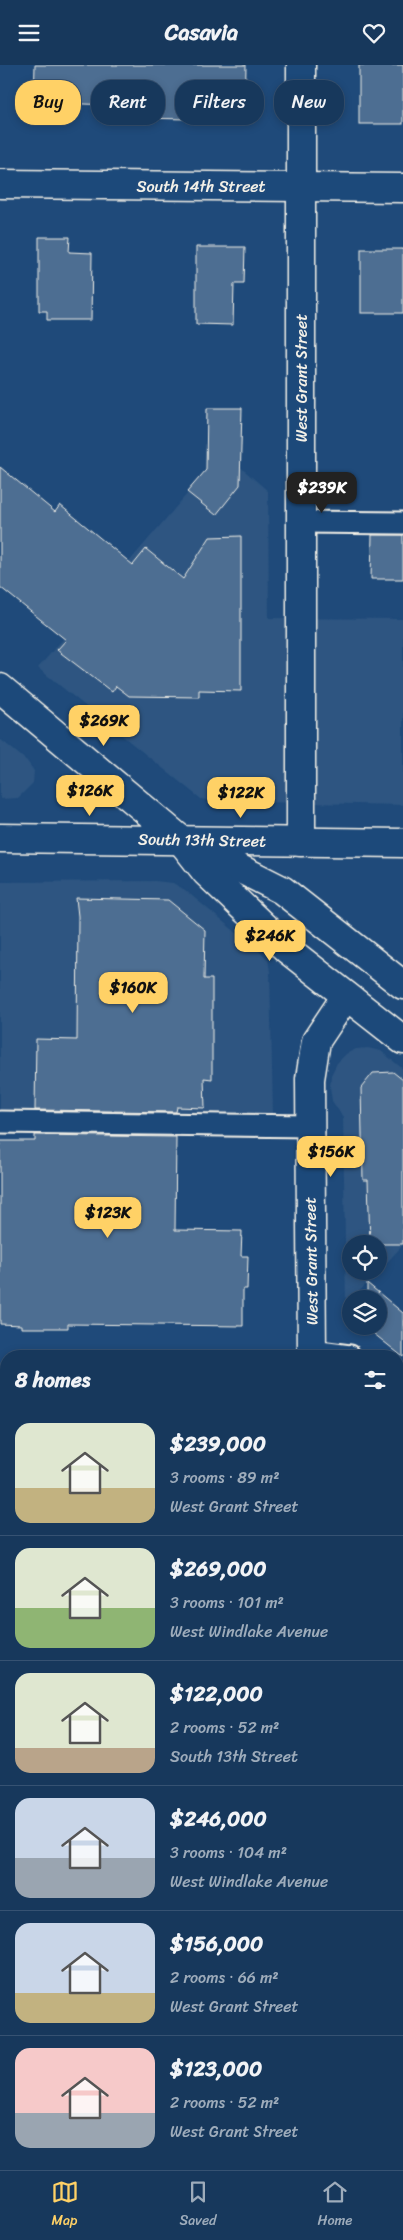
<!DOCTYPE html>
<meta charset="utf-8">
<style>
:root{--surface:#17385c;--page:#244365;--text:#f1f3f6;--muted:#9eacbb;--line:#365272;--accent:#ffd166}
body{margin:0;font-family:Sriracha,sans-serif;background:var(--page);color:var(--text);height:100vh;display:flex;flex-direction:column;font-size:19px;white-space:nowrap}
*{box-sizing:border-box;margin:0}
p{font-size:16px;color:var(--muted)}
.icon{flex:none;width:28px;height:28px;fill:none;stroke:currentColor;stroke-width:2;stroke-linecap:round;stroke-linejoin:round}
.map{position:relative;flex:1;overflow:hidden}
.panel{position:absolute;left:0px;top:1285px;width:404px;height:820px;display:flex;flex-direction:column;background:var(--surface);border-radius:20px 20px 0 0;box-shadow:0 2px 8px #0003,0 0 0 1px var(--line)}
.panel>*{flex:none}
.guide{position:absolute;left:15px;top:15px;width:374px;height:45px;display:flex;gap:10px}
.buttons{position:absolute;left:342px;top:1170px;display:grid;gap:10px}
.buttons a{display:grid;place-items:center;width:45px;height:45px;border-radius:50%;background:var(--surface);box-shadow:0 2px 8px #0003,0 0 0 1px var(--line);font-size:25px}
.price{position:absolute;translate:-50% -42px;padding:0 11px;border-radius:10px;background:var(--accent);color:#111;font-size:16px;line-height:32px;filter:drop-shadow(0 1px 2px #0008)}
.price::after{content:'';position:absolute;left:50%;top:30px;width:15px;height:11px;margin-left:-8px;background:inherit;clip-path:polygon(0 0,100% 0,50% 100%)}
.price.active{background:#222;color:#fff}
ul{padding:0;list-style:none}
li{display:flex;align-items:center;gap:15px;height:125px;padding:0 15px}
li+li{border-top:1px solid var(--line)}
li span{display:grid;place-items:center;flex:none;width:140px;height:100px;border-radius:15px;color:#555}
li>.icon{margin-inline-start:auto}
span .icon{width:60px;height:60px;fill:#fffc;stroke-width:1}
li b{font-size:21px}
h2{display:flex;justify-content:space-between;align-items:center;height:60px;padding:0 15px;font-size:21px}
.pill{padding:0 18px;border-radius:20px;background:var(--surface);box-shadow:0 2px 8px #0003,0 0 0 1px var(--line);font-size:18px;line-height:45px}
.pill.active{background:var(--accent);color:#111}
header{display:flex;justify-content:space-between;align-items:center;height:65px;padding:0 15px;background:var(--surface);font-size:22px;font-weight:800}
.tab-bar{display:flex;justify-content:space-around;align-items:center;height:70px;border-top:1px solid var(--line);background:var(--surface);font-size:14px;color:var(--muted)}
.tab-bar a{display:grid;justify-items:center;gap:2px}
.tab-bar .active{color:var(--accent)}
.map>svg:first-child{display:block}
.built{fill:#2d5581}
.building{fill:#4d6e92;stroke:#f4f1e8}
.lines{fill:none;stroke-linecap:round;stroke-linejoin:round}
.service-casing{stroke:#f4f1e8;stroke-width:25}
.minor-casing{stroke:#f4f1e8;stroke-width:31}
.tertiary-casing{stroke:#f4f1e8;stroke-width:31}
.service{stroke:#1f4a7a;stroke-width:21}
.minor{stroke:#1f4a7a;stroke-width:28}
.tertiary{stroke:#1f4a7a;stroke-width:28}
.labels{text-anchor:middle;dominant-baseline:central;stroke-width:4.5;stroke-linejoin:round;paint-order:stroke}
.street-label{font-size:16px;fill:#f4f1e8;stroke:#1f4a7a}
</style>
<header><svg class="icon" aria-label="menu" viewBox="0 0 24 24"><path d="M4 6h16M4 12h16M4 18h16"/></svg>Casavia<svg class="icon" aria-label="heart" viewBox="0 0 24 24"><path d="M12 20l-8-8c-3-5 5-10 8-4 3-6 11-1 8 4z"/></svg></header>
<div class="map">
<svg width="403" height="2105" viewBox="0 0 403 2105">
<rect width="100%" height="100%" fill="#1f4a7a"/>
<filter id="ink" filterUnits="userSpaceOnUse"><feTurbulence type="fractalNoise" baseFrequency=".02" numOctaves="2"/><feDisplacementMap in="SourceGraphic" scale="10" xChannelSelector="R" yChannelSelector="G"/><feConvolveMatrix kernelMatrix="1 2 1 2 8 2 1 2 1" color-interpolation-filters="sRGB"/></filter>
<g filter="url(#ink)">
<g class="built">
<polygon points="223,387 268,426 269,553 403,554 403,740 214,736 201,734 38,603"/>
<polygon points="0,674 27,696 34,706 33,718 18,733 0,734"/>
<polygon points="155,816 173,818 185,825 268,894 270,907 273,1049 0,1046 0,817"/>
<polygon points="368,983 381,986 403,1004 403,1180 379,1206 379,1179 351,1179 351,1206 378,1206 346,1241 343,1052 332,1036 330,1022 331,1010 337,998 346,989 356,984"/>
</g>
<g class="building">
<polygon points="35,0 246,0 245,57 188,56 188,54 136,53 136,41 34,37"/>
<rect x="359" y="0" width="44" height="59"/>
<polygon points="39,172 70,172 69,187 92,188 91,255 47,255 47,246 39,246"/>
<polygon points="196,182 245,182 244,219 234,219 233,260 196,259"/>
<rect x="361" y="184" width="42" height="64"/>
<polygon points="207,343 242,343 240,420 216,450 187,427 206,405"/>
<polygon points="0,402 55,447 60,440 133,500 146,484 183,514 210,472 241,471 241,626 199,625 199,632 129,631 116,621 112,627 57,585 66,575 0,522"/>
<polygon points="372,470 403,470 403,514 371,514"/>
<polygon points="76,833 168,835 205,865 204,914 212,914 212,1014 204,1013 205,1043 177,1042 176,1047 35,1045 36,974 77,975 78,851"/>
<polygon points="393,1007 403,1015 403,1179 370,1179 368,1115 363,1115 361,1023 373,1008"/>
<polygon points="35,1070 176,1072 175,1165 242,1166 241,1191 248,1191 247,1224 243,1224 243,1261 68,1259 68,1263 21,1263 21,1260 0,1259 0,1076 35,1076"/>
<polygon points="367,1218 403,1248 403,1292 368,1264 368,1261 379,1261 379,1234 367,1234"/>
</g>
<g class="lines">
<g class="service-casing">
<g id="service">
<polyline points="301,457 403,458"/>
<polyline points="0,1057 310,1061"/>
<polyline points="312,1286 350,1291"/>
<polyline points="398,1313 403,1317"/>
<polyline points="0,1690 6,1690"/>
<polyline points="398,1731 403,1730"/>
</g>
</g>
<g class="minor-casing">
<g id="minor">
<polyline points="0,119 403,123"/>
<polyline points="301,777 301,0"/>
<polyline points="312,1291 310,1014 316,976 346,931"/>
<polyline points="0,1350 6,1350"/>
<polyline points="0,2019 6,2019"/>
<polyline points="398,2021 403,2021"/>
<polyline points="317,2099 318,2105"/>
</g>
</g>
<g class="tertiary-casing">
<g id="tertiary">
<polyline points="0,623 180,774 206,807 288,885 403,975"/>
<polyline points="0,773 403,778"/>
<polyline points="191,779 282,825 403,920"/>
</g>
</g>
<use href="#service" class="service"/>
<use href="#minor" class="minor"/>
<use href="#tertiary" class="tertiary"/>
</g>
</g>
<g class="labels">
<g class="street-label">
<text x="201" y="121">South 14th Street</text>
<text transform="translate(301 313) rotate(-90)">West Grant Street</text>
<text transform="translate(202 775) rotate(1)">South 13th Street</text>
<text transform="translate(311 1196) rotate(-91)">West Grant Street</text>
</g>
</g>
</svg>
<div class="buttons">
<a><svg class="icon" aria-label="locate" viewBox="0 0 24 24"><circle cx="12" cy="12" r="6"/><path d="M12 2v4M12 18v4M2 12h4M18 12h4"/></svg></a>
<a><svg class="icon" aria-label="layers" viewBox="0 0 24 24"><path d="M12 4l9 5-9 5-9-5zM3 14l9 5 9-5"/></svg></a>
</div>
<b class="price active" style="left:322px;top:449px">$239K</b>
<b class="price" style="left:104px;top:682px">$269K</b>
<b class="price" style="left:90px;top:752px">$126K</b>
<b class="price" style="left:241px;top:754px">$122K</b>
<b class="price" style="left:270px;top:897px">$246K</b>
<b class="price" style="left:133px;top:949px">$160K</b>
<b class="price" style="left:331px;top:1113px">$156K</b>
<b class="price" style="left:108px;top:1174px">$123K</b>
<div class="guide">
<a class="pill active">Buy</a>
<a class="pill">Rent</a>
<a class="pill">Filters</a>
<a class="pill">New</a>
</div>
<section class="panel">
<h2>8 homes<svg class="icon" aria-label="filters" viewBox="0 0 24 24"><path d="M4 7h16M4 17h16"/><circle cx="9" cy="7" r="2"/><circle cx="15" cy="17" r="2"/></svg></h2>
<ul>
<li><span style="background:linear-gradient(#dfe7d0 65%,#c2b280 0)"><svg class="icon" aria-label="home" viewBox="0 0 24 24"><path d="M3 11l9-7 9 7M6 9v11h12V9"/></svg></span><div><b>$239,000</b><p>3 rooms · 89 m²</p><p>West Grant Street</p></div></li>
<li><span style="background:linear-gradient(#dfe7d0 60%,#8fb573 0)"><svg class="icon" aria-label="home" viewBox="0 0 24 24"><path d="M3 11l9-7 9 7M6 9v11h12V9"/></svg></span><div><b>$269,000</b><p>3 rooms · 101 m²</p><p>West Windlake Avenue</p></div></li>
<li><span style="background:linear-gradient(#dfe7d0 75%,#b9a48a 0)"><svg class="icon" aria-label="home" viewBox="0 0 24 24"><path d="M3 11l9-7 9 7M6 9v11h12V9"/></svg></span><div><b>$122,000</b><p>2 rooms · 52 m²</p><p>South 13th Street</p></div></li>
<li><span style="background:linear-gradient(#c9d6e8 60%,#9aa5b1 0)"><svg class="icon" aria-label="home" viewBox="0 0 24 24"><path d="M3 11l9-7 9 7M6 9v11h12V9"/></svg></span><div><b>$246,000</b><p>3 rooms · 104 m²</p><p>West Windlake Avenue</p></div></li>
<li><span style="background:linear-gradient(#c9d6e8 70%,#c2b280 0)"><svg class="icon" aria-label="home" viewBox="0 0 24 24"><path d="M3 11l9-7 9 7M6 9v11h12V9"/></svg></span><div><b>$156,000</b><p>2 rooms · 66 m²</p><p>West Grant Street</p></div></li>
<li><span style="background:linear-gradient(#f6c9c9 65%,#9aa5b1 0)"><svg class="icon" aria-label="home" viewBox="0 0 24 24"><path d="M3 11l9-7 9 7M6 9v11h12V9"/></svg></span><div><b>$123,000</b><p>2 rooms · 52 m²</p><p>West Grant Street</p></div></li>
</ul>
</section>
</div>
<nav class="tab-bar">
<a class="active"><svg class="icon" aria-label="map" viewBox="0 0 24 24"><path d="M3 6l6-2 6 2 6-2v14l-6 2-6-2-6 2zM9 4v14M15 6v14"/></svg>Map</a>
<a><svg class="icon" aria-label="saved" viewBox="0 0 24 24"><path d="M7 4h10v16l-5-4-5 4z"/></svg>Saved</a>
<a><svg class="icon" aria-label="home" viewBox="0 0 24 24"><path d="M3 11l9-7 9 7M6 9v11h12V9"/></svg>Home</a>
</nav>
